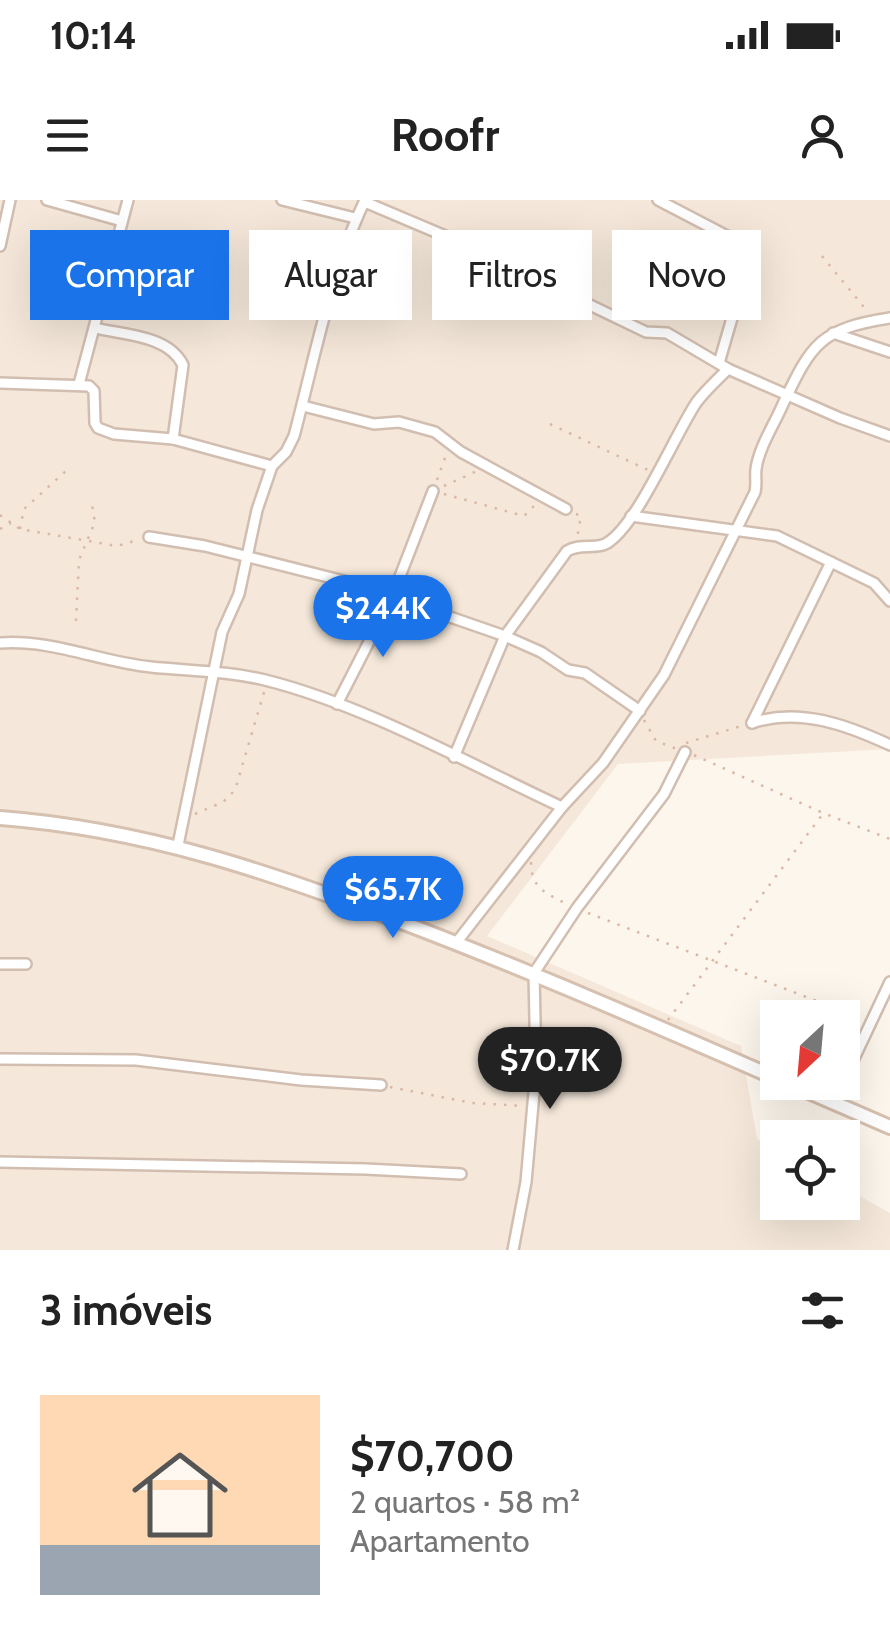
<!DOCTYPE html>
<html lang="pt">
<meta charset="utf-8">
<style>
:root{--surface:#fff;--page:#f6f6f6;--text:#222;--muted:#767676;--line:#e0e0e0;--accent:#1a73e8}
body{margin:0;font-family:Cabin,sans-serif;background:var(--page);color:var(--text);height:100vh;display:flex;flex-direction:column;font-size:38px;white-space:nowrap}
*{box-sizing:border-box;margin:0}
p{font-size:32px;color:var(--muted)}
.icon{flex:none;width:55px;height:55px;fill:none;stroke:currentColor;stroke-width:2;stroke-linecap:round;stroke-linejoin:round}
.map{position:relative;height:1050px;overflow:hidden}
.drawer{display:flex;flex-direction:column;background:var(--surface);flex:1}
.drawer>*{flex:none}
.top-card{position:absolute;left:30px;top:30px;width:830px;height:90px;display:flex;gap:20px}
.needle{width:65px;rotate:206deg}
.tools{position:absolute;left:760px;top:800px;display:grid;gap:20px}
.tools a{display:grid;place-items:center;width:100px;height:100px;border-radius:0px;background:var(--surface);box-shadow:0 10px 40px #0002;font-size:50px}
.price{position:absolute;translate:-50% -85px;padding:0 22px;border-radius:35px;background:var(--accent);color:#fff;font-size:32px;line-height:65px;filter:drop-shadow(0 2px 5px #0008)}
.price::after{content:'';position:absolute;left:50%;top:60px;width:30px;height:22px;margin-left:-15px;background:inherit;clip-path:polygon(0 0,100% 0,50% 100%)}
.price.active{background:#222;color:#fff}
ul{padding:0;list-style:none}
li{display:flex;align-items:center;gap:30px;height:250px;padding:0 40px}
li+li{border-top:2px solid var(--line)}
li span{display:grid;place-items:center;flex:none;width:280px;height:200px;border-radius:0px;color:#555}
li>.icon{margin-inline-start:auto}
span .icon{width:120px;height:120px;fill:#fffc;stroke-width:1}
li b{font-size:42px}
h2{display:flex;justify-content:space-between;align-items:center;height:120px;padding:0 40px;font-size:42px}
.chip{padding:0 35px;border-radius:0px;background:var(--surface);box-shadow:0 10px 40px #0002;font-size:35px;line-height:90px}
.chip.active{background:var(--accent);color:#fff}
.status{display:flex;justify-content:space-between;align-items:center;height:70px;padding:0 50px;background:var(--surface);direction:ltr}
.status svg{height:28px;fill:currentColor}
header{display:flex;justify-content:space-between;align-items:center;height:130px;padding:0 40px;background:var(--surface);font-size:45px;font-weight:700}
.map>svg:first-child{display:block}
.residential{fill:#f5e8da}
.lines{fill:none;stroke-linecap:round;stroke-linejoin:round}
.street-casing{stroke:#d1beb0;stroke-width:14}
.secondary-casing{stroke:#d6c0b0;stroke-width:18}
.path{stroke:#d9b8a5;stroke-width:2.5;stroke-dasharray:2.5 8;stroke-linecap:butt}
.street{stroke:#fff;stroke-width:9}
.secondary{stroke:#fff;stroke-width:12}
</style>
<div class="status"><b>10:14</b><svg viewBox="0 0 49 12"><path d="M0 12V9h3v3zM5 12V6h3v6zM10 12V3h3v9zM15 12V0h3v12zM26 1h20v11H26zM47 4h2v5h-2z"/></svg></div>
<header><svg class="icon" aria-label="menu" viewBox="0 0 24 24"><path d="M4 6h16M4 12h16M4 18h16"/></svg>Roofr<svg class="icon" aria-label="person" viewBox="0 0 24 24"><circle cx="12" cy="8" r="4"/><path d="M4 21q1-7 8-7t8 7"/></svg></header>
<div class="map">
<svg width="890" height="1050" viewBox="0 0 890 1050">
<rect width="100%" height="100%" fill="#fdf6ec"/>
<polygon class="residential" points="0,0 890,0 890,549 618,564 487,736 741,846 757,939 777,950 778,1002 842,1002 843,987 890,1013 890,1050 0,1050"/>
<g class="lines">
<g class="street-casing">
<g id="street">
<polyline points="47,0 122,21"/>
<polyline points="282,0 355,18"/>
<polyline points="658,0 752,49 719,163"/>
<polyline points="365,2 457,41 646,132 667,133 728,169 840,218 890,236"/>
<polyline points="0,46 10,0"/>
<path d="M95,128C124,135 168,135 183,165L173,239"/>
<polyline points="833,133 890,152"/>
<polyline points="0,183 89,186 94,191 95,223 98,228 114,234 173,239 272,266"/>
<polyline points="79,184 128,0"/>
<polyline points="303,206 374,224 399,222 435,232 461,252 566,309"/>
<polyline points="631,316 777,336 874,383 890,401"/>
<polyline points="149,337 205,346 352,383 505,436 541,452 568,470 585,473 640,511"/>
<path d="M0,443C52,439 100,462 151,467C190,471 227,471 265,480C365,505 469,564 562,607"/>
<polyline points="337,504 392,397 433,291"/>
<polyline points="752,523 831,362"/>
<path d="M752,523C799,507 847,525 890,545"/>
<path d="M454,557L505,436L567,351C581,342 598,351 610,341C639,320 674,237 696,203C705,191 717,180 728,169"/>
<path d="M178,645L222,432L239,394L257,310L272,266L286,252L294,236C315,157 330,74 365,0"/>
<path d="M456,743L562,607L603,563L664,475L755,292C757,284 755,277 756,269C759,247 774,225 783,204C812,143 820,129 890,118"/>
<polyline points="0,764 26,764"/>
<polyline points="0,859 136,860 301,880 381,885"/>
<polyline points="833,903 890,782"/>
<polyline points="0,962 366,969 461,974"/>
<polyline points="513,1050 526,982 536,870 534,773 577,708 664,594 685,552"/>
</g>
</g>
<g class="secondary-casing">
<g id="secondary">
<path d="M0,618C145,629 270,672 404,723C530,771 654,825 778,879"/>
<polyline points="786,882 890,927"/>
</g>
</g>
<g class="path">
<polyline points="822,56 868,112"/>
<polyline points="550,224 650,271"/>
<polyline points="437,280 446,255"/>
<polyline points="444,286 477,271"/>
<polyline points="444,294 524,316 538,302"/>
<polyline points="576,314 581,316 577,338"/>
<polyline points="0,315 20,329 117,346 138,340"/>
<polyline points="0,329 11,323"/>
<polyline points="20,329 24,309 67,270"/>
<polyline points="76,421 79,360 95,322 91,299"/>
<polyline points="644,520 656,541 677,549"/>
<polyline points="686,543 741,526"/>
<polyline points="694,555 823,613 890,639"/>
<polyline points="195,614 223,602 235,590 265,489"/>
<path d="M531,662C531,688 545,693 567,704"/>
<polyline points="588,713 861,818"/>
<polyline points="668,820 822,615"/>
<polyline points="390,887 472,903 525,906"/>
</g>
<use href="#street" class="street"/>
<use href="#secondary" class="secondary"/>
</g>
</svg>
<div class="tools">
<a><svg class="needle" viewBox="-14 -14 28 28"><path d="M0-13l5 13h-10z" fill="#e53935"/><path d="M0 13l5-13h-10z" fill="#767676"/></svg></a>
<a><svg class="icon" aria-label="locate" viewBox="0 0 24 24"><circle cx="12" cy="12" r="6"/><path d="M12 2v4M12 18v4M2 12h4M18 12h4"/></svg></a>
</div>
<b class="price" style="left:383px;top:460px">$244K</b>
<b class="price" style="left:393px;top:741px">$65.7K</b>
<b class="price active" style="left:550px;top:912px">$70.7K</b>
<div class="top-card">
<a class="chip active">Comprar</a>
<a class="chip">Alugar</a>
<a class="chip">Filtros</a>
<a class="chip">Novo</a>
</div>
</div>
<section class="drawer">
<h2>3 imóveis<svg class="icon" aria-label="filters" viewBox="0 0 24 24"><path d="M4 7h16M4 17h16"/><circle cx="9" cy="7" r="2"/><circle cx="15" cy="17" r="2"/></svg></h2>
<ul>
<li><span style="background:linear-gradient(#ffd9b3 75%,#9aa5b1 0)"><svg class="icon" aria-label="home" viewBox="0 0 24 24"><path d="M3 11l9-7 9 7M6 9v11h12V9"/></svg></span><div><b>$70,700</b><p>2 quartos · 58 m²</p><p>Apartamento</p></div></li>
</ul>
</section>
